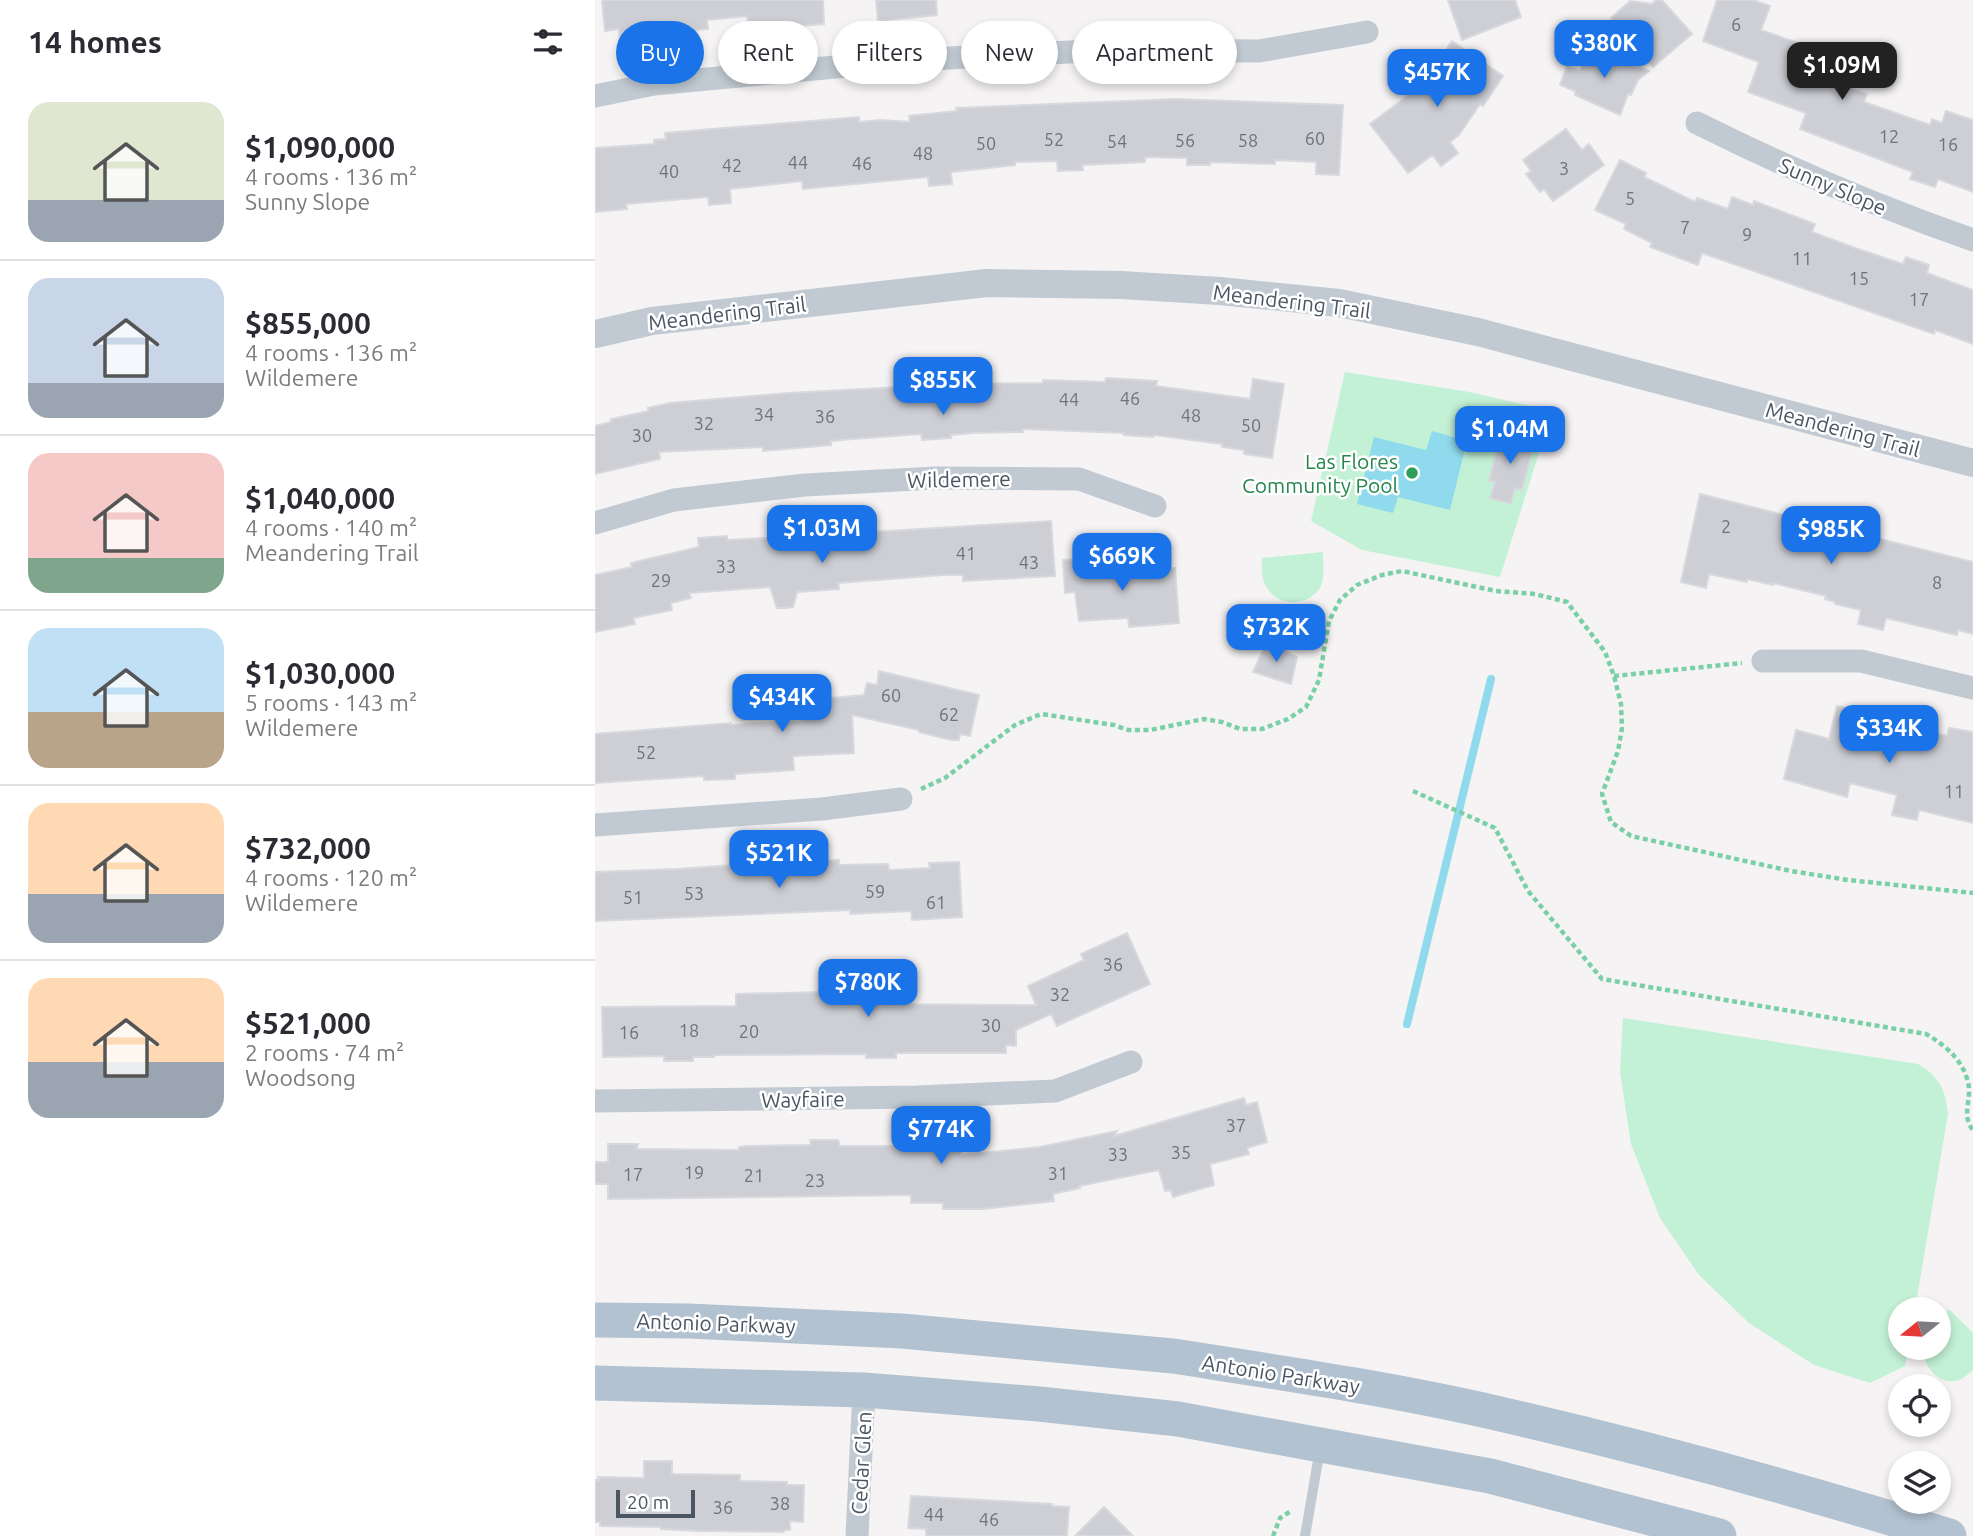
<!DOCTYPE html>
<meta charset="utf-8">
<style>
:root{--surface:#fff;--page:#f2f2f3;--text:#2b2b33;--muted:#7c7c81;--line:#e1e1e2;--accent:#1a73e8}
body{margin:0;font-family:Ubuntu,sans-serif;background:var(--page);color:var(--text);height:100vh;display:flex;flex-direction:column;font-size:26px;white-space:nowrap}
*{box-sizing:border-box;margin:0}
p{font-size:23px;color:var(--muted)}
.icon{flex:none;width:38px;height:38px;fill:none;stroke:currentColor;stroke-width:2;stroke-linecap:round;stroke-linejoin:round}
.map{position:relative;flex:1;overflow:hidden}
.side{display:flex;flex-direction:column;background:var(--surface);width:595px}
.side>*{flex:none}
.banner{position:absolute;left:21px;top:21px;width:665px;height:63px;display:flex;gap:14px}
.needle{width:46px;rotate:252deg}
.tools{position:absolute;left:1293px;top:1297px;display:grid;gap:14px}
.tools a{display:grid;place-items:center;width:63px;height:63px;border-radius:50%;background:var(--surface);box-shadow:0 4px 10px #0003;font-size:35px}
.scale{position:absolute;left:21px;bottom:18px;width:79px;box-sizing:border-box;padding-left:7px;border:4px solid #4a5661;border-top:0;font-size:19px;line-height:24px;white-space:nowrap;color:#4a5661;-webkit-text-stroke:5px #fff;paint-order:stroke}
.price{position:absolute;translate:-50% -60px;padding:0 16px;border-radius:14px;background:var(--accent);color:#fff;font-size:23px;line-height:46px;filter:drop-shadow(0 2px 4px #0008)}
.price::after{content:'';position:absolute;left:50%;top:42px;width:21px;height:16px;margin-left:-10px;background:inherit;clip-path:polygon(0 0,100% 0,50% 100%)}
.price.active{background:#222;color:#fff}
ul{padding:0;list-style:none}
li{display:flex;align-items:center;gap:21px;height:175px;padding:0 28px}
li+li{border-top:2px solid var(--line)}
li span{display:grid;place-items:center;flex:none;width:196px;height:140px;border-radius:21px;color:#555}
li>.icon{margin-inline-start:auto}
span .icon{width:84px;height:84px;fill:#fffc;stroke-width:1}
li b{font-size:30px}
h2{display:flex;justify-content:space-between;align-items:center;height:84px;padding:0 28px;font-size:30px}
.pill{padding:0 24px;border-radius:32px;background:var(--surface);box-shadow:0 4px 10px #0003;font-size:24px;line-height:63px}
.pill.active{background:var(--accent);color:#fff}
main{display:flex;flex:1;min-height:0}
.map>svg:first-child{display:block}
.green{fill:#c3f1d5}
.water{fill:#90daee}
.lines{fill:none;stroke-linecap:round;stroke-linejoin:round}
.stream{stroke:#90daee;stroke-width:8}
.building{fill:#cdcfd5;stroke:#d7d9de;stroke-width:2}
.path{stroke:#7ad0a6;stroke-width:4.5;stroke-dasharray:5 3.5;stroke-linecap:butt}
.service{stroke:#c1cad2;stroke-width:10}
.minor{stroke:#c1cad2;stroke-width:23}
.tertiary{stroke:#c1cad2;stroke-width:28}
.primary{stroke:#b3c2d1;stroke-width:35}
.leisure-dot{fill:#2e9e5b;stroke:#fff;stroke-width:2.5}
.labels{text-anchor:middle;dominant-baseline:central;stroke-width:5;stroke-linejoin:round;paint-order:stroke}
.number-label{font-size:18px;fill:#6b747e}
.street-label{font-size:21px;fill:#4a5661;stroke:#fff}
.leisure-label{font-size:21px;fill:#27864d;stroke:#fff;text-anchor:end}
</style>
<main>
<section class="side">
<h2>14 homes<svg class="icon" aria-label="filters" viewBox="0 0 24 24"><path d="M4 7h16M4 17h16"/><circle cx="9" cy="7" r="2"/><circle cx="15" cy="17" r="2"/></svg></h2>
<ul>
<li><span style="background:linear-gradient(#dfe7d0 70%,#9aa5b1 0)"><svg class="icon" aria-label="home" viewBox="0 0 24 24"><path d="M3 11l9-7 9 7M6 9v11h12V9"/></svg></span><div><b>$1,090,000</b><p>4 rooms · 136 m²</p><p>Sunny Slope</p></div></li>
<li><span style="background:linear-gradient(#c9d6e8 75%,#9aa5b1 0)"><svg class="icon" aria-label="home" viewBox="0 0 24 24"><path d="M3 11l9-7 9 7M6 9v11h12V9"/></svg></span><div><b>$855,000</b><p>4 rooms · 136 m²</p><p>Wildemere</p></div></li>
<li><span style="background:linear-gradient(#f6c9c9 75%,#7fa58c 0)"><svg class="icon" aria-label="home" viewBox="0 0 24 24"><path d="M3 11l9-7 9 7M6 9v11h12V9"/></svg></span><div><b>$1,040,000</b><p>4 rooms · 140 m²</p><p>Meandering Trail</p></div></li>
<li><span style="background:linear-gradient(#bfe0f5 60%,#b9a48a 0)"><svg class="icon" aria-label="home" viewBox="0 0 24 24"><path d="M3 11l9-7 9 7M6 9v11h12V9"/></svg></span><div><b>$1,030,000</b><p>5 rooms · 143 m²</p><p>Wildemere</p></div></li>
<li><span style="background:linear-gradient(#ffd9b3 65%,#9aa5b1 0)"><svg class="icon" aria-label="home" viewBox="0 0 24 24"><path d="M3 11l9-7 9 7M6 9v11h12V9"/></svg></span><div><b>$732,000</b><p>4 rooms · 120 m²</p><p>Wildemere</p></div></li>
<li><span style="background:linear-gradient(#ffd9b3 60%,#9aa5b1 0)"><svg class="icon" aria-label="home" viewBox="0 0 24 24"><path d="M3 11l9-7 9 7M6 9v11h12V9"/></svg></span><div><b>$521,000</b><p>2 rooms · 74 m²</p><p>Woodsong</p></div></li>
</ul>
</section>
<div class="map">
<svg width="1378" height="1536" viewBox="0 0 1378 1536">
<rect width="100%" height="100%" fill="#f5f3f3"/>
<g class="green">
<polygon points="750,372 874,392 957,411 905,577 767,550 716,521"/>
<path d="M728,552C728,563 730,575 726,586C715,607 682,608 671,586C666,578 667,567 667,558Z"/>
<path d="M1028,1018L1323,1064C1345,1077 1350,1089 1353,1114L1320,1309H1306V1348H1313L1310,1366L1275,1383L1219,1365L1154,1323L1104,1275L1065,1218L1036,1144L1025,1072Z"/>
<path d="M1354,1309L1378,1333V1370C1374,1373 1369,1378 1364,1380C1344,1387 1327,1365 1328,1348H1344V1321Z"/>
</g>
<polygon class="water" points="837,431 872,441 855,510 803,497 798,513 762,504 779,437 831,450"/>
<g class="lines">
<polyline class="stream" points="812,1024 896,679"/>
</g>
<g class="building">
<polygon points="7,0 228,0 229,24 172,28 172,22 153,24 152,16 112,20 113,29 101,30 102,34 25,41 24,29 10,31"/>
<polygon points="281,0 341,0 342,15 283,21"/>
<polygon points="853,0 920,0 926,17 867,40"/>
<polygon points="1061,0 1067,0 1097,34 1058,67 1016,18 1035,1 1057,4"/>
<polygon points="1122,0 1158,0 1175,6 1166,30 1223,50 1214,74 1272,94 1269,102 1335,125 1337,119 1347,123 1351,111 1378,120 1378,192 1343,179 1340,187 1315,179 1318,172 1205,129 1211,113 1153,92 1164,62 1108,41"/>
<polygon points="857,41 908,76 888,106 885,104 864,135 855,142 863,153 846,166 838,156 836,156 813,173 775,124 819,91 839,60 843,63"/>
<polygon points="996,46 1054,71 1043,80 1036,95 1033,94 1025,115 980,95 980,91 965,85 972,66 985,71"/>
<polygon points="581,99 748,105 744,175 721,174 721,162 680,160 680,164 615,162 615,165 592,165 592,158 550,157 550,162 487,165 488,170 463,171 462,161 420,162 420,165 356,172 357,184 334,186 333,177 208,189 207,181 135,189 136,203 114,205 113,197 31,204 32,209 0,212 0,148 59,144 59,140 71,139 70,133 264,117 264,122 286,120 315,122 314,116 362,111 361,108"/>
<polygon points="971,129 987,150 994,144 1009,165 958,201 949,189 945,192 931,174 936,171 928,160"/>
<polygon points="1025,160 1051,173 1049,177 1100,202 1102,198 1133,209 1137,197 1158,205 1159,201 1220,224 1217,232 1260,248 1308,264 1311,257 1334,265 1332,273 1378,290 1378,344 1340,330 1339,334 1107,253 1103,265 1055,247 1057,243 1029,229 1031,224 1000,210"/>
<polygon points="511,378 562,381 561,386 655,399 658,379 689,384 677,458 649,454 649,450 627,447 627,444 559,435 558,437 529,435 529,433 428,429 428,432 378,433 356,435 356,438 327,440 326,434 258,439 236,441 236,445 168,451 168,447 64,452 65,459 0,474 0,426 16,422 16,419 54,411 53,408 75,403 193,393 324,386 324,384 448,383 448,380 510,382"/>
<polygon points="906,432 940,441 927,490 920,488 916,504 895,498 900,482 894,481"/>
<polygon points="1105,494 1378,562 1378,634 1363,630 1362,635 1291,618 1288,630 1263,624 1266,610 1240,604 1240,602 1230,599 1231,596 1178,583 1178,585 1152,579 1152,582 1114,574 1111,588 1086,582"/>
<polygon points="456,521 460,576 368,581 368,575 348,575 243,583 244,589 202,592 198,607 190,608 182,608 175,587 94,593 96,598 76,603 77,610 38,618 40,624 0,632 0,575 37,567 36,563 104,547 103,538 132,536 132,540 245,534 245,528 275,526 276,532"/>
<polygon points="518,557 520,572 580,568 584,623 534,627 533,618 484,621 480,592 470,593 468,560"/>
<polygon points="672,642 702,657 696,684 658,672"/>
<polygon points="284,671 384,695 375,736 365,734 364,740 356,740 324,732 324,730 257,715 259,753 198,756 199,770 140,774 140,779 109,780 109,776 0,783 0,734 136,723 136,725 206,721 205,701 269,695 272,683 282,685"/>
<polygon points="1242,706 1272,713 1270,721 1312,733 1314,727 1352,736 1354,728 1378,732 1378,823 1324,810 1322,820 1297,815 1302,795 1255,783 1252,797 1189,779 1201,730 1234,739"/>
<polygon points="221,856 222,861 244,860 244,865 293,864 294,870 335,868 334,863 364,862 367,917 317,920 316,911 255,914 255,910 0,921 0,872 82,869 154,864 153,860"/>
<polygon points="532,933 555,984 462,1026 456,1014 421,1030 421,1046 411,1045 411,1053 301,1053 301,1058 271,1058 271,1054 119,1055 119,1057 98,1057 98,1061 69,1061 69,1056 8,1057 7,1007 141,1006 141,994 229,992 229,998 265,997 265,1004 441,1005 433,986 489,960 486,954"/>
<polygon points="649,1098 651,1105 662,1102 672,1142 652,1148 654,1154 615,1164 619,1185 578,1197 576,1190 570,1191 564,1170 484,1186 485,1188 458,1194 459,1201 388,1209 348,1209 348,1203 316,1203 316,1195 13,1199 13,1184 0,1184 0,1162 13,1162 13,1144 43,1144 42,1149 144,1150 144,1147 152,1146 216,1145 215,1140 243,1140 245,1146 314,1146 314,1144 336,1144 336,1140 366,1140 366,1155 445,1147 522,1131 519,1136"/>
<polygon points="49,1461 77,1461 77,1474 145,1475 145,1481 192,1482 192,1485 209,1485 208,1522 195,1521 195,1530 189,1530 189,1532 104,1531 66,1529 66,1527 5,1526 5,1522 0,1522 0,1480 4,1480 3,1477 49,1478"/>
<polygon points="316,1496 457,1504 457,1506 474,1507 472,1536 331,1536 331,1529 313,1528"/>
<polygon points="509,1507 538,1536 480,1536"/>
</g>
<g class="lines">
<g class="path">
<polyline points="1019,676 1147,663"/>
<polyline points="326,789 350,778 420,725 446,714 519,725 533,730 555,730 609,719 627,722 645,729 667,729 693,719 711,707 724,680 734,621 745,600 762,585 787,575 807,571 901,591 940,594 972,602 1010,652 1019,676 1026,704 1027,728 1023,751 1007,794 1016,822 1036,836 1196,871 1253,880 1378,893"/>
<path d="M818,791L900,828L933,891L1007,979L1331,1034C1352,1046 1371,1063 1374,1088C1375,1103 1367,1117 1378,1130"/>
<polyline points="678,1536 685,1518 696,1511"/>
</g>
<polyline class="service" points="710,1536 725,1449"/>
<g class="minor">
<polyline points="0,96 59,84 315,60 513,50 664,51 772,32"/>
<path d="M1102,123C1192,168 1283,207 1378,240"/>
<polyline points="0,523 79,500 210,485 340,478 484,479 560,506"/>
<polyline points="1168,661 1266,661 1378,688"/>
<polyline points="0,825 227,809 306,799"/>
<polyline points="0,1101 323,1097 460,1091 536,1062"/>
<polyline points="262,1536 269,1390"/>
</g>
<polyline class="tertiary" points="0,334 57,321 392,283 526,285 625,291 744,303 883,332 1378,463"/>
<g class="primary">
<path d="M0,1320L94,1321L307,1331L578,1356C687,1373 797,1389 905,1414C1057,1449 1206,1490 1354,1536"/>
<polyline points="0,1383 269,1390 444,1404 583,1419 895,1476 1124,1536"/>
</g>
</g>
<circle class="leisure-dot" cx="817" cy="473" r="7"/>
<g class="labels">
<g class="number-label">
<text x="1141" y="24">6</text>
<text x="1294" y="136">12</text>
<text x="720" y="138">60</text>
<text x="459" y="139">52</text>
<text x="590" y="140">56</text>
<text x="653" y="140">58</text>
<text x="522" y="141">54</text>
<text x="391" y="143">50</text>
<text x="1353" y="144">16</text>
<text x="328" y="153">48</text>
<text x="203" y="162">44</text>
<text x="267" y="163">46</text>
<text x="137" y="165">42</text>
<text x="969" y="168">3</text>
<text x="74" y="171">40</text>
<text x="1035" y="198">5</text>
<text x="1090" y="227">7</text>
<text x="1152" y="234">9</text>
<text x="1207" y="258">11</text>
<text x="1264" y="278">15</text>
<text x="1324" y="299">17</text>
<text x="535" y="398">46</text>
<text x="474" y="399">44</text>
<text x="169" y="414">34</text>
<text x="596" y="415">48</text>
<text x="230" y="416">36</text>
<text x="109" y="423">32</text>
<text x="656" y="425">50</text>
<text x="47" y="435">30</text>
<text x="1131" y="526">2</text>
<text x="371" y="553">41</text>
<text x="434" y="562">43</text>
<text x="131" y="566">33</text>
<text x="66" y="580">29</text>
<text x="1342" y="582">8</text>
<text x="296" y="695">60</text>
<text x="354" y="714">62</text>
<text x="51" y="752">52</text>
<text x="1359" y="791">11</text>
<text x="280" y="891">59</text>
<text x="99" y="893">53</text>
<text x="38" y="897">51</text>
<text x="341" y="902">61</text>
<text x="518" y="964">36</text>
<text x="465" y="994">32</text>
<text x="396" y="1025">30</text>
<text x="94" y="1030">18</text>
<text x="154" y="1031">20</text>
<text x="34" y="1032">16</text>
<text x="641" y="1125">37</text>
<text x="586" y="1152">35</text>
<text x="523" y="1154">33</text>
<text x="99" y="1172">19</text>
<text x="463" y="1173">31</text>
<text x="38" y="1174">17</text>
<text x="159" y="1175">21</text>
<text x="220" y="1180">23</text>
<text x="185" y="1503">38</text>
<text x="128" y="1507">36</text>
<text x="339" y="1514">44</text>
<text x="394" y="1519">46</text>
</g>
<g class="street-label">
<text transform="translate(1238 186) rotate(23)">Sunny Slope</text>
<text transform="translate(697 301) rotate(7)">Meandering Trail</text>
<text transform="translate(132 313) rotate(-7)">Meandering Trail</text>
<text transform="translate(1248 429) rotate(15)">Meandering Trail</text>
<text transform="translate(364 479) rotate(-1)">Wildemere</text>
<text transform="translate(208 1099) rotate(-1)">Wayfaire</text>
<text transform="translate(121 1323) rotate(2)">Antonio Parkway</text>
<text transform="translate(686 1374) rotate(9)">Antonio Parkway</text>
<text transform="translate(266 1463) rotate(-87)">Cedar Glen</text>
</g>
<g class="leisure-label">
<text x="803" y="461">Las Flores<tspan x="803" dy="24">Community Pool</tspan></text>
</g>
</g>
</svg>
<div class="tools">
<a><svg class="needle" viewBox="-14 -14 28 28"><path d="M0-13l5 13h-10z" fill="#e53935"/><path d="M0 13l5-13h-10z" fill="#7c7c81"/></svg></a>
<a><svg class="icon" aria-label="locate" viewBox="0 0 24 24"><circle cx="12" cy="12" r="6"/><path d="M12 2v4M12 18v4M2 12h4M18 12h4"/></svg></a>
<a><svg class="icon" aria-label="layers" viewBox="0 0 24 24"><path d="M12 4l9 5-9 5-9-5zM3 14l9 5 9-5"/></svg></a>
</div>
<div class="scale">20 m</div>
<b class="price" style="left:1009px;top:80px">$380K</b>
<b class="price active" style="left:1247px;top:102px">$1.09M</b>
<b class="price" style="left:842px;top:109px">$457K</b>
<b class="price" style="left:348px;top:417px">$855K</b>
<b class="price" style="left:915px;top:466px">$1.04M</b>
<b class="price" style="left:227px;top:565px">$1.03M</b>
<b class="price" style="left:1236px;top:566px">$985K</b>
<b class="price" style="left:527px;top:593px">$669K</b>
<b class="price" style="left:681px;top:664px">$732K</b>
<b class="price" style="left:187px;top:734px">$434K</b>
<b class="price" style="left:1294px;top:765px">$334K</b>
<b class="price" style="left:184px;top:890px">$521K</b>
<b class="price" style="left:273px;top:1019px">$780K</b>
<b class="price" style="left:346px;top:1166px">$774K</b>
<div class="banner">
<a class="pill active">Buy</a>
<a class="pill">Rent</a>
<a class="pill">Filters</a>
<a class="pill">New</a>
<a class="pill">Apartment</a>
</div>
</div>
</main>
